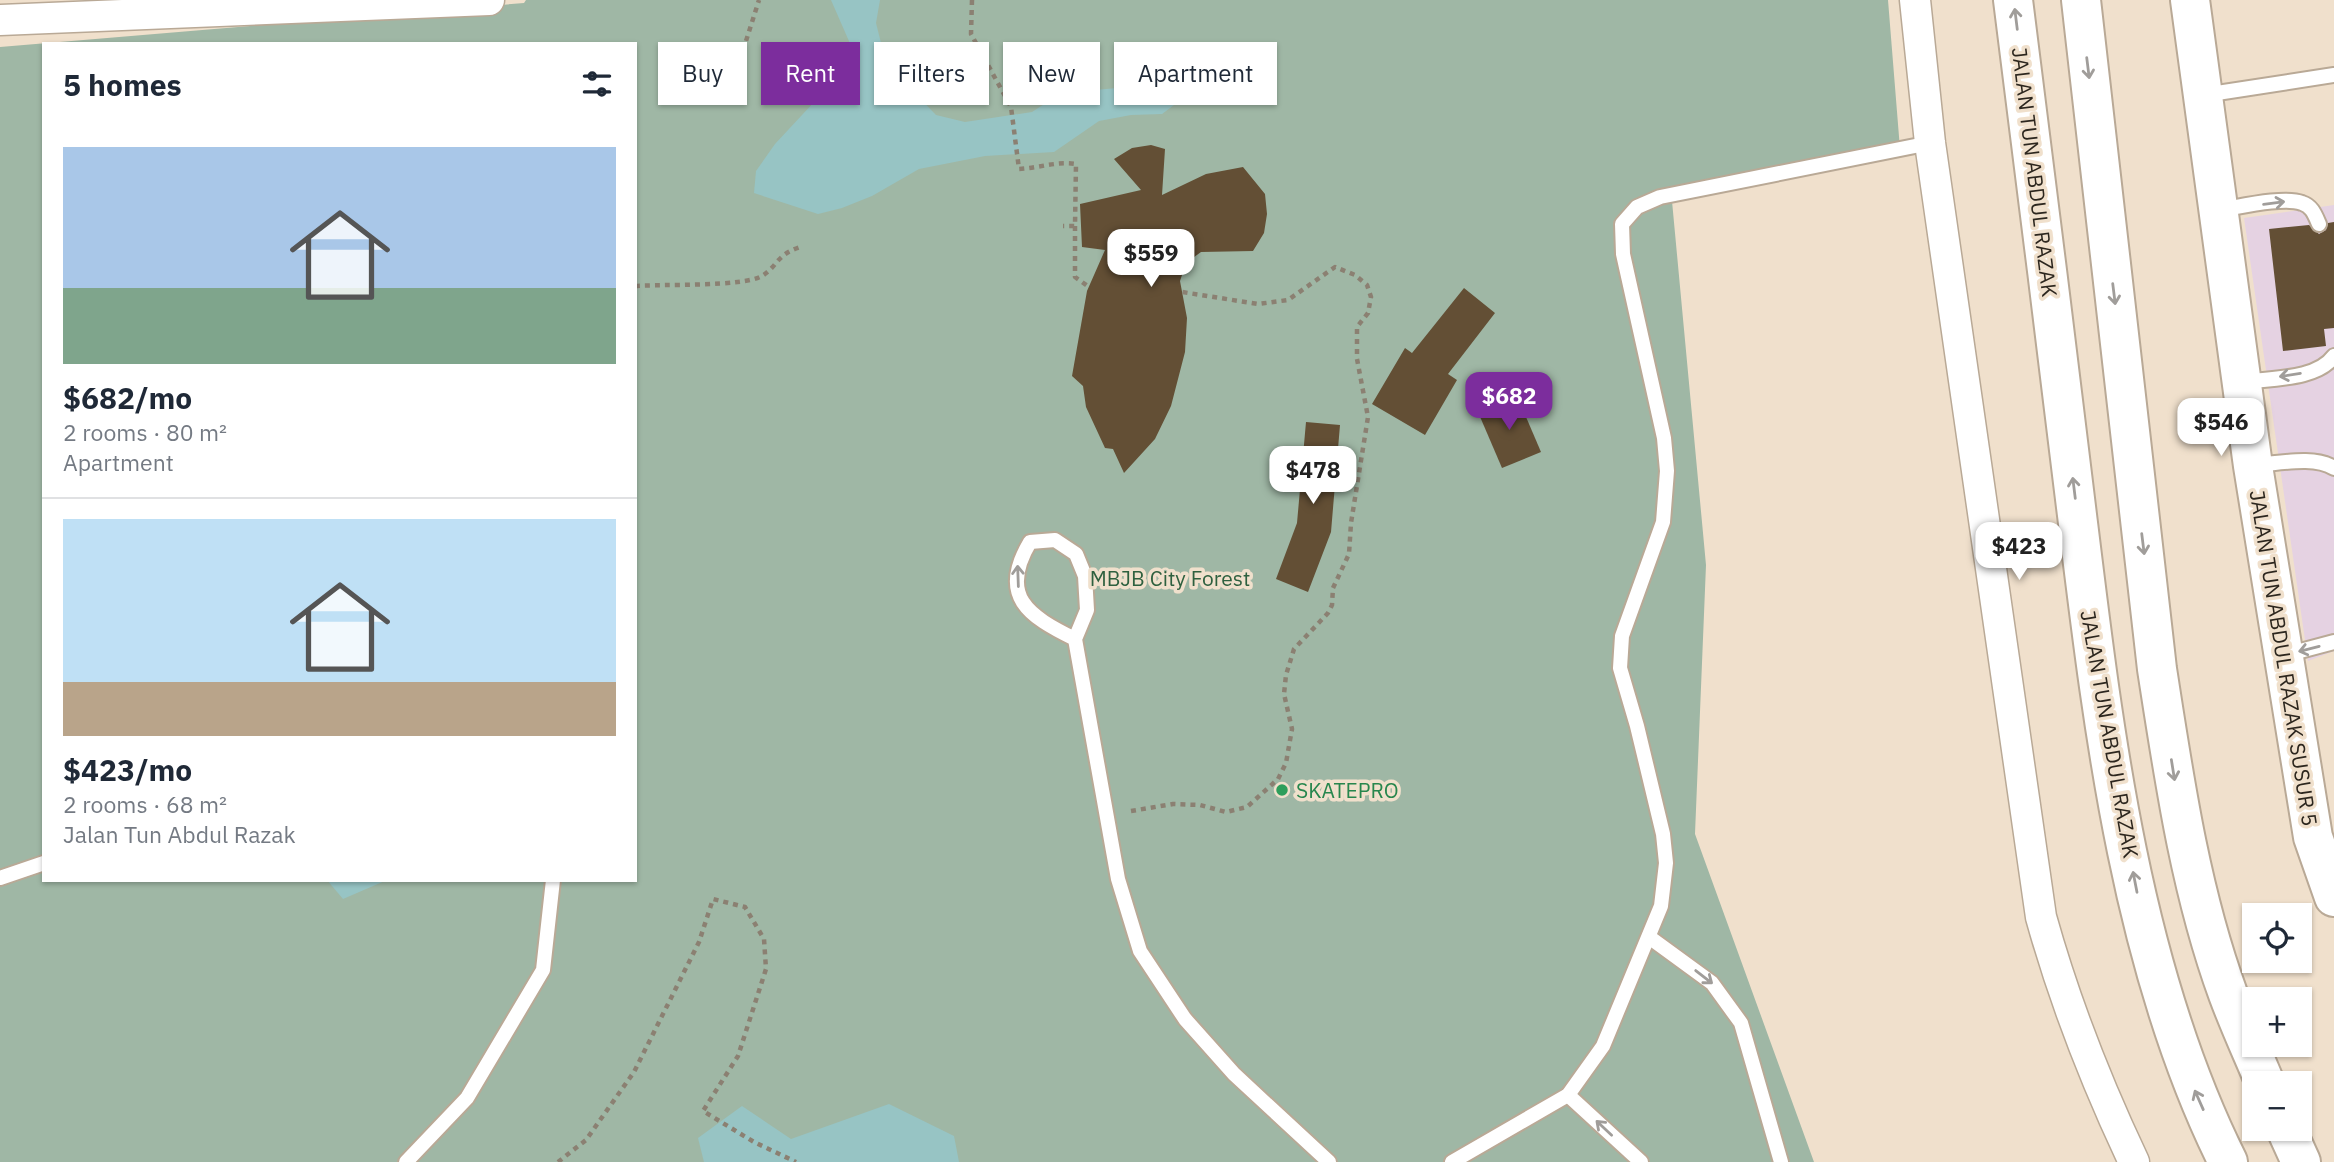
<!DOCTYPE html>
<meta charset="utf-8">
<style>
:root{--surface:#fff;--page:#f2f2f3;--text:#1f2937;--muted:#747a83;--line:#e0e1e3;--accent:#7c2d9d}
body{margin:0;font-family:"IBM Plex Sans",sans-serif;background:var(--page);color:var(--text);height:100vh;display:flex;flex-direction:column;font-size:26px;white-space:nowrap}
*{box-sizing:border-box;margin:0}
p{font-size:23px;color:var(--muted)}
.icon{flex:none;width:38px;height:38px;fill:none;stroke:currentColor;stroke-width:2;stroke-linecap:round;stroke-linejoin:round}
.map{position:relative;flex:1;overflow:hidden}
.panel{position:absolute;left:42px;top:42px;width:595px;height:840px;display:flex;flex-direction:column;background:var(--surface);border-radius:0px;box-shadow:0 2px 5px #0004}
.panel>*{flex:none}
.top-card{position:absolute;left:658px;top:42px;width:665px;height:63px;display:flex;gap:14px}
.tools{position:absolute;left:2242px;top:903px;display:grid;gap:14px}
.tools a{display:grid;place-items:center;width:70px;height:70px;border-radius:0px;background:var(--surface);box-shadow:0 2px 5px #0004;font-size:35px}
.price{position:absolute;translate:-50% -60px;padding:0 16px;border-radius:14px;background:#fff;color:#222;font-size:23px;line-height:46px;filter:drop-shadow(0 2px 4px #0008)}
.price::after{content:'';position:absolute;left:50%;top:42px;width:21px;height:16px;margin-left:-10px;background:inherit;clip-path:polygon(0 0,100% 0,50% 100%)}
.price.on{background:var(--accent);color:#fff}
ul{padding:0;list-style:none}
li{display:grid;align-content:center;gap:14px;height:371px;padding:0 21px}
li+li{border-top:2px solid var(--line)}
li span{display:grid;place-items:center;height:217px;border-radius:0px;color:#555}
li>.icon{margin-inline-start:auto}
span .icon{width:126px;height:126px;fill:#fffc;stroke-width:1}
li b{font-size:30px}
h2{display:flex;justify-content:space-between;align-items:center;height:84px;padding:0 21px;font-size:30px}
.pill{padding:0 24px;border-radius:0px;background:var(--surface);box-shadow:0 2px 5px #0004;font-size:24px;line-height:63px}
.pill.on{background:var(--accent);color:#fff}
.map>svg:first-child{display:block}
.commercial{fill:#e5d2e2}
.green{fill:#9fb7a5;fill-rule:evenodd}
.water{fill:#97c4c4}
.building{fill:#634f35}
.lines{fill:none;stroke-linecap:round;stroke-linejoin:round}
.lane-casing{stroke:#b9a996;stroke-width:18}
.street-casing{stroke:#b9a996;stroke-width:33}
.secondary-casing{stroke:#b9a996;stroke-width:42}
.highway-casing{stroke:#b9a996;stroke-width:42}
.path{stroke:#8b8072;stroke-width:4.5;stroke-dasharray:5 5;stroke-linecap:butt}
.lane{stroke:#fff;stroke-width:14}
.street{stroke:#fff;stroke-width:30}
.secondary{stroke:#fff;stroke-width:38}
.highway{stroke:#fff;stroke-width:38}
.oneway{stroke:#a09d9a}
.leisure-dot{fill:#2e9e5b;stroke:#f0e0cc;stroke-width:2.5}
.labels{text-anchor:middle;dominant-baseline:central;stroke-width:7;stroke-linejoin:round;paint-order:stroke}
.street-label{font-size:21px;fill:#2c261e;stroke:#f0e0cc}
.park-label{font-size:21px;fill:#2e603f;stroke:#f0e0cc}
.leisure-label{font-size:21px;fill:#27864d;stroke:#f0e0cc;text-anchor:start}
</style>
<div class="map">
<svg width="2334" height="1162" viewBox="0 0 2334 1162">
<rect width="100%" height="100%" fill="#f0e0cc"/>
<polygon class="commercial" points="2334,205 2334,651 2308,661 2244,218"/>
<path class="green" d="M526,0H1888L1900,149L1672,201L1706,565L1695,834L1814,1162H0V47L524,3ZM44,44H635V880H44Z"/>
<g class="water">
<polygon points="831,0 880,0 876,23 882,47 910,88 936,115 965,122 1032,112 1052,99 1073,92 1117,88 1141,75 1167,75 1175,88 1174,105 1162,114 1131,115 1099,121 1054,152 985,156 919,169 872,196 842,208 818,214 754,193 756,171 775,144 843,71 852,48"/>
<polygon points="327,880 387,880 343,899"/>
<polygon points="889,1104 954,1136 959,1162 704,1162 698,1138 742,1106 791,1139"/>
</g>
<g class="building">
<polygon points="1151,145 1165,149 1162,195 1206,174 1243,167 1265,194 1267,214 1264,233 1253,251 1201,252 1186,263 1180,281 1187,318 1185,352 1171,406 1155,439 1124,473 1113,449 1105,448 1086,407 1083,386 1072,376 1087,291 1105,250 1082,247 1080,204 1141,190 1114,159 1132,148"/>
<polygon points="2334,222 2334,328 2324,329 2326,346 2283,351 2269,229 2309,225 2319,234 2326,230 2328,223"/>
<polygon points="1464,288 1495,313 1448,374 1457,380 1425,435 1372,404 1405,348 1412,353"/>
<polygon points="1517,396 1541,452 1502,468 1478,412"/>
<polygon points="1306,422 1340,425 1331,532 1308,592 1276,579 1297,523"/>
</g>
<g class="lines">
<g class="lane-casing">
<g id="lane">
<polyline points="2204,95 2334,75"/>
<path d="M2219,210C2239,207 2284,196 2302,203C2312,206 2315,215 2319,224"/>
<path d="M2244,382C2271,378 2317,380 2334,356"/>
<path d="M2254,465C2277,464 2314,455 2334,468"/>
<path d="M1075,639C1028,616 998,596 1030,542L1055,540L1076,554L1085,576L1087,610L1075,639L1118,879L1140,951L1185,1019L1234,1074L1329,1162"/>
<polyline points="2285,655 2334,642"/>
<polyline points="0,878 44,863"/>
<polyline points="1649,937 1712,983 1741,1023 1781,1162"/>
<polyline points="1568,1095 1641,1162"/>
<polyline points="406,1162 467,1098 543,970 553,880"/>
<polyline points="1452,1162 1568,1095 1603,1046 1661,906 1666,863 1663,834 1637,726 1620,668 1622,636 1663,522 1667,471 1664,438 1623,254 1622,224 1637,207 1660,197 1930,143"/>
</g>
</g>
<g class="street-casing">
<g id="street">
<path d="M1915,0L1930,143L2041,917C2065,1003 2096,1082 2134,1162"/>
<polyline points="0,20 489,0"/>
</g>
</g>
<g class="secondary-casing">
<polyline id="secondary" points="2190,0 2253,466 2313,837 2334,897"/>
</g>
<g class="highway-casing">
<g id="highway">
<path d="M2013,0C2035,172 2056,343 2077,515C2103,728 2131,968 2228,1162"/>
<path d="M2081,0L2157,669C2174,778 2190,890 2228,994C2239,1024 2253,1054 2265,1083"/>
<polyline points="2286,1129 2301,1162"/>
</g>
</g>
<g class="path">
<path d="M972,0L971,34L1011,107L1019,169C1039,168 1057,161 1076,164L1075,226H1063"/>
<polyline points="740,60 759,0"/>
<polyline points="1075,226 1075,277 1089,287"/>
<path d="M635,286C661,284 743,287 762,276C778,266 776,255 800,247"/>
<polyline points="1131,811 1173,804 1200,805 1226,812 1247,807 1278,779 1286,763 1292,729 1284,694 1286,675 1294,649 1328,613 1332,605 1333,588 1349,554 1351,523 1368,417 1357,359 1357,327 1368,313 1371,297 1367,285 1355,275 1335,267 1288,300 1258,304 1182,292"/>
<polyline points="558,1162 586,1140 634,1072 699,942 713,899 745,907 764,939 766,969 738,1056 703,1111 754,1142 796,1162"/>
</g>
<use href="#lane" class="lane"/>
<use href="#street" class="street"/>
<use href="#secondary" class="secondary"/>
<use href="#highway" class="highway"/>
</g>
<defs><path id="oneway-shaft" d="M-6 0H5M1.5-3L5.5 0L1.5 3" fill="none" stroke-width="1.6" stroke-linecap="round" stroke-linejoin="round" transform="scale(1.75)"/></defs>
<g class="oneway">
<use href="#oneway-shaft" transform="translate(2016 19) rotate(-97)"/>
<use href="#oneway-shaft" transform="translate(2088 68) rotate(83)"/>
<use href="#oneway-shaft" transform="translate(2274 203) rotate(-7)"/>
<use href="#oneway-shaft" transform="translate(2114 294) rotate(83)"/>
<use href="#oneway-shaft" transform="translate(2290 375) rotate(171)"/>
<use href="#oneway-shaft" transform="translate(2074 488) rotate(-97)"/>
<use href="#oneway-shaft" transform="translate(2143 544) rotate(83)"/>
<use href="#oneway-shaft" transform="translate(1018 576) rotate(-92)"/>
<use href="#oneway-shaft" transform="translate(2309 649) rotate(166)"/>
<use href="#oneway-shaft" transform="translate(2173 770) rotate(81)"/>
<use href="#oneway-shaft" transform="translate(2135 882) rotate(-101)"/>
<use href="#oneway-shaft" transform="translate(1704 977) rotate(38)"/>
<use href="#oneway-shaft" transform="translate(2199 1100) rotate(-114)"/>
<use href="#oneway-shaft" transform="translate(1604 1128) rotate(-137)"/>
</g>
<circle class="leisure-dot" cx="1282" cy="790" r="7"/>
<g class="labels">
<g class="street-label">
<text transform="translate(2035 172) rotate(83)">JALAN TUN ABDUL RAZAK</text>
<text transform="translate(2284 658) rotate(81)">JALAN TUN ABDUL RAZAK SUSUR 5</text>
<text transform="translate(2110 734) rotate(80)">JALAN TUN ABDUL RAZAK</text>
</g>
<g class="park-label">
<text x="1170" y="578">MBJB City Forest</text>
</g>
<g class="leisure-label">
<text x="1296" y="790">SKATEPRO</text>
</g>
</g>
</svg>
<div class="tools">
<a><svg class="icon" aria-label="locate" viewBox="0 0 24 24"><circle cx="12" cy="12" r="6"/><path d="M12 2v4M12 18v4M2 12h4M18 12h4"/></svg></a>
<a>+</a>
<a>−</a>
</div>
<b class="price" style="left:1151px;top:289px">$559</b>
<b class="price on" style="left:1509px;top:432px">$682</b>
<b class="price" style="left:2221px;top:458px">$546</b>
<b class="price" style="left:1313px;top:506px">$478</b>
<b class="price" style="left:2019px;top:582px">$423</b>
<div class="top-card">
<a class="pill">Buy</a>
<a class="pill on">Rent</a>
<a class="pill">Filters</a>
<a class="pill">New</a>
<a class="pill">Apartment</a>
</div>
<section class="panel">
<h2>5 homes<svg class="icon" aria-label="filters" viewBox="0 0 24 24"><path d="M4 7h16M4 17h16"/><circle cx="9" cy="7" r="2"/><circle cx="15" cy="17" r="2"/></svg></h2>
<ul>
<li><span style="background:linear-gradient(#a9c7e8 65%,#7fa58c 0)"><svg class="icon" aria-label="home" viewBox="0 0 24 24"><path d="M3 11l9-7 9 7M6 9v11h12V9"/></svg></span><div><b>$682/mo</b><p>2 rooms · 80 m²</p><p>Apartment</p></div></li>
<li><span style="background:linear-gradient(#bfe0f5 75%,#b9a48a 0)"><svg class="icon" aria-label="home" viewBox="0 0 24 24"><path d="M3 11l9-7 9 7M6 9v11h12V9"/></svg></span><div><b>$423/mo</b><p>2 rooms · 68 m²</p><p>Jalan Tun Abdul Razak</p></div></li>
</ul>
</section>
</div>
